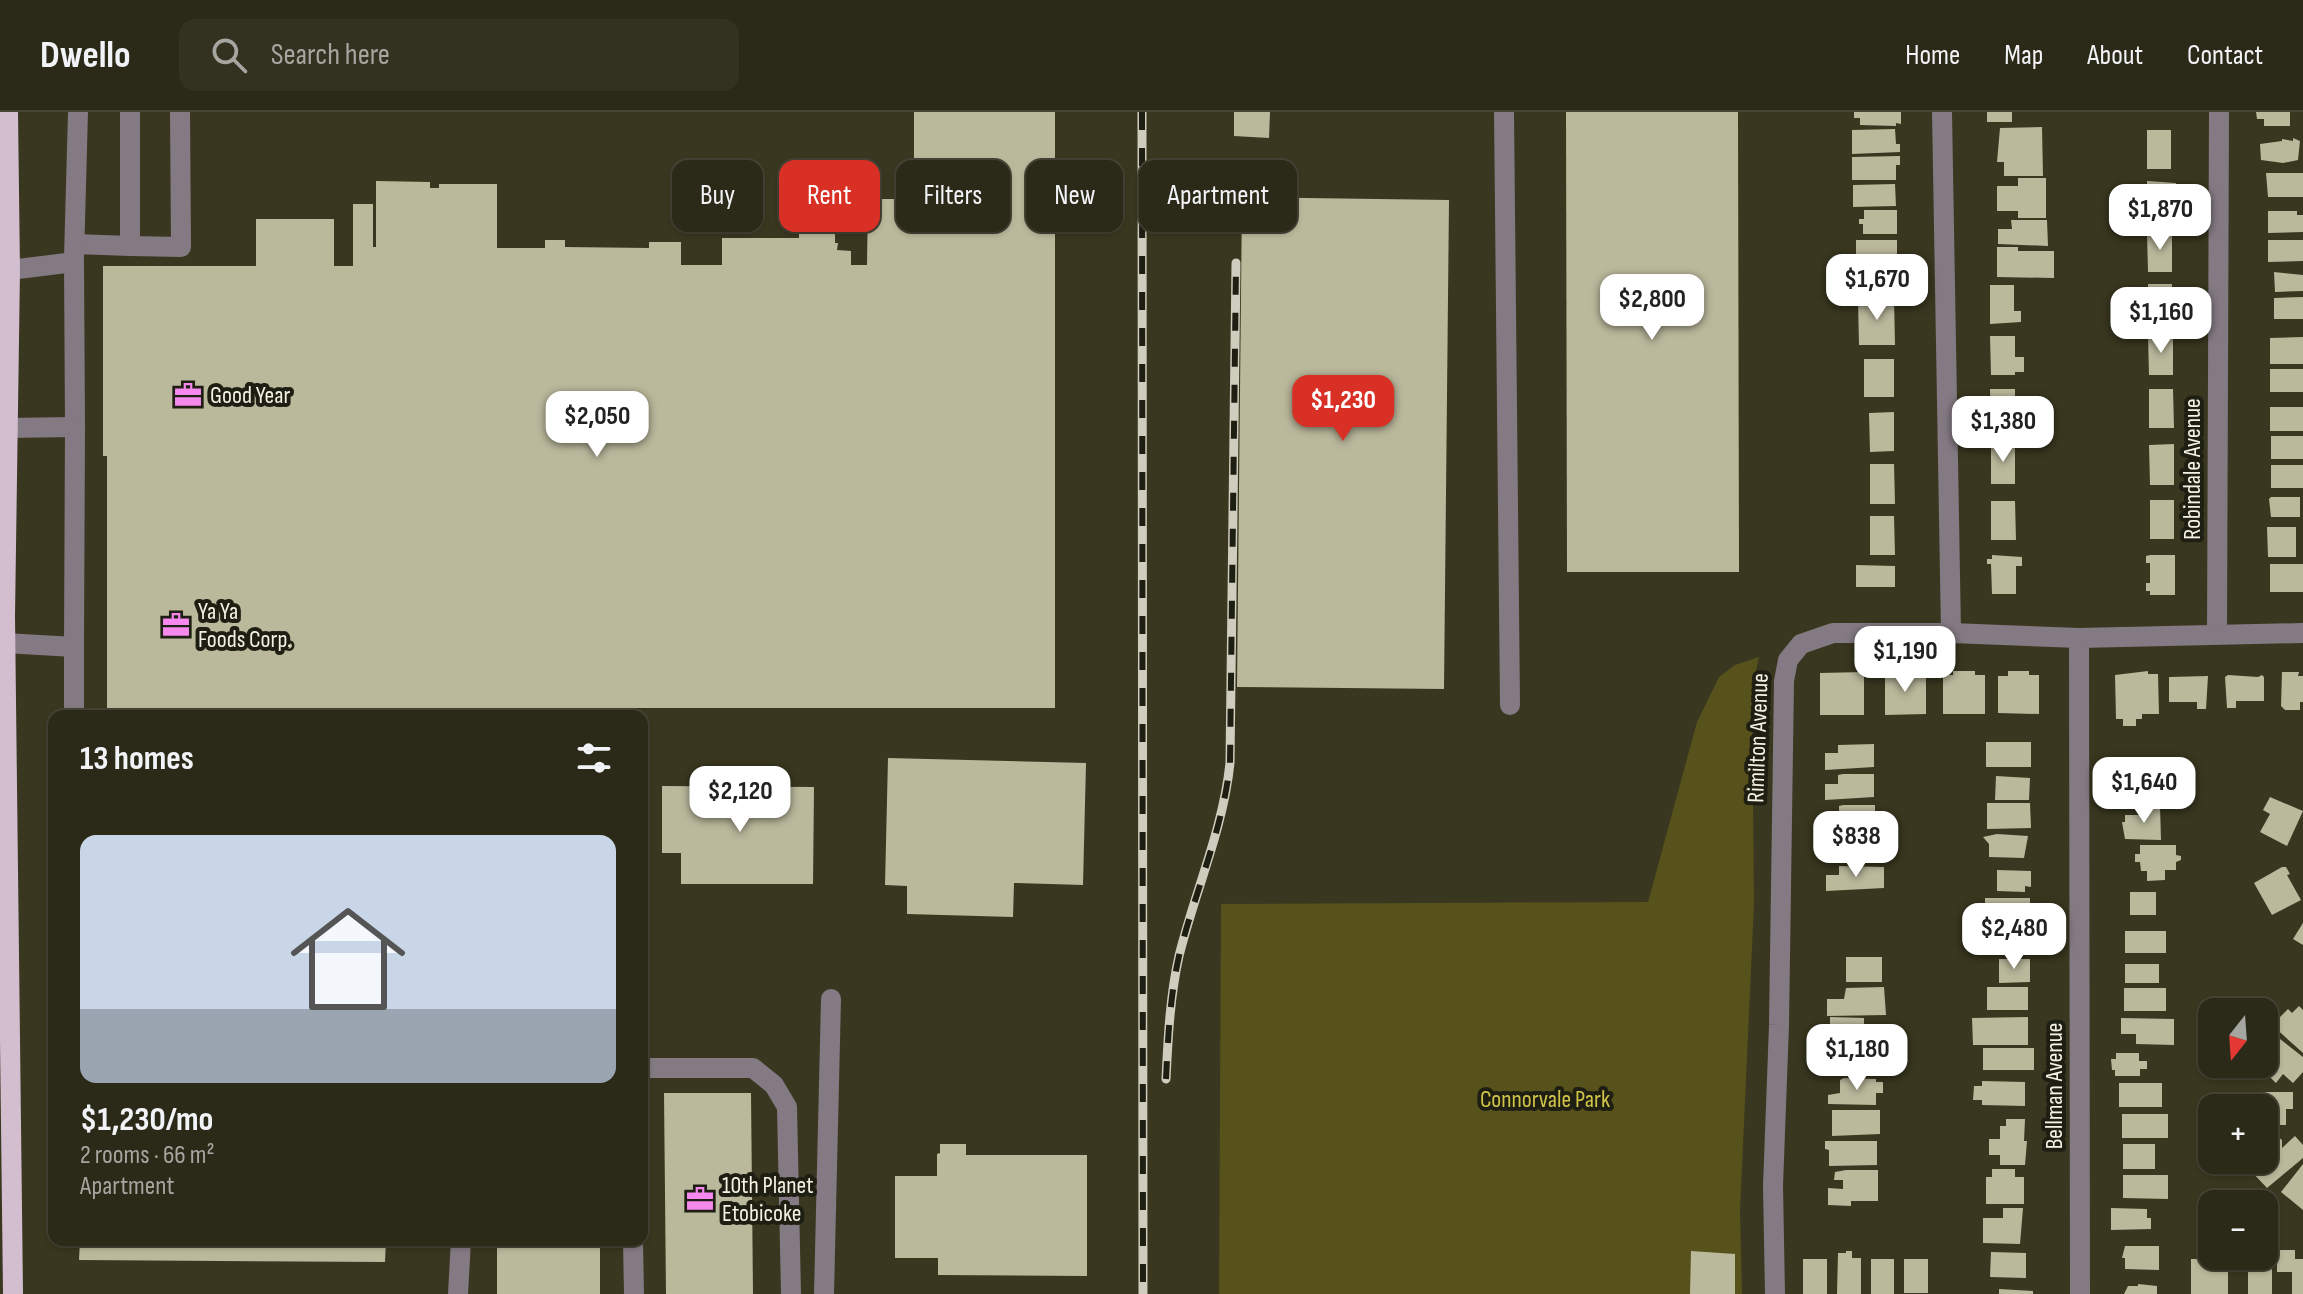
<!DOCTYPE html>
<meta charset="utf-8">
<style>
:root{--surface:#2b2917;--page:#333120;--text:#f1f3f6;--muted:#a6a6a1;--line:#474536;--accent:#d93025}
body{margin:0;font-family:"Sofia Sans Condensed",sans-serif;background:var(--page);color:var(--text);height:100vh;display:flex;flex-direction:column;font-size:30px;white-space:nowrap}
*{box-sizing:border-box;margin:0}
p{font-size:26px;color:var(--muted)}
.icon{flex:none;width:44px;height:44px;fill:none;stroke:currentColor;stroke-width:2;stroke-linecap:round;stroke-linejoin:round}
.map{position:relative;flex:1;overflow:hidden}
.panel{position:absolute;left:48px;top:598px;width:600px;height:536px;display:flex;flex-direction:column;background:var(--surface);border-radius:16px;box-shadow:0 2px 6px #0004,0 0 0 2px var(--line)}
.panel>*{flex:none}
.hud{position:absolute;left:672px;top:48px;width:760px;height:72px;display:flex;gap:16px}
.needle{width:52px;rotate:197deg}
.fabs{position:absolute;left:2198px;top:886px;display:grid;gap:16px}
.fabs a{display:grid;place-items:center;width:80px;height:80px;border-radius:16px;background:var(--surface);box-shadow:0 2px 6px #0004,0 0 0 2px var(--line);font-size:40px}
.price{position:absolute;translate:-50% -68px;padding:0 18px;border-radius:16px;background:#fff;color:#222;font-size:26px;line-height:52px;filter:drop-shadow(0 2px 4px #0008)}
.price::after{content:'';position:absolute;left:50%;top:48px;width:24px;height:18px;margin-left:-12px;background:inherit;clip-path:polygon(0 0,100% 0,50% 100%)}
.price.current{background:var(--accent);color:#fff}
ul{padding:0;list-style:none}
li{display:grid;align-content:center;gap:16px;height:424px;padding:0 32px}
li+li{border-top:2px solid var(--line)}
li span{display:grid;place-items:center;height:248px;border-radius:16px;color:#555}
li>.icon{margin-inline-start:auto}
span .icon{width:144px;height:144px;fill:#fffc;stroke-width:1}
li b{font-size:34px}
h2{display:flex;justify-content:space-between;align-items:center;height:96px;padding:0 32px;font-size:34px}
.pill{padding:0 28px;border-radius:16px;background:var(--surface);box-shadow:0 2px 6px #0004,0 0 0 2px var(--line);font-size:28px;line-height:72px}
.pill.current{background:var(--accent);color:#fff}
header{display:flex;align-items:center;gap:48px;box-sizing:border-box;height:112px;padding:0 40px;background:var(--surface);border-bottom:2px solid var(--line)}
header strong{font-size:38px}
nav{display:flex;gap:44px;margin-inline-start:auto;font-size:28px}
.search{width:560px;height:72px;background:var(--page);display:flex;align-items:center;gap:20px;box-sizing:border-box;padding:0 28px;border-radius:16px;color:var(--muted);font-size:30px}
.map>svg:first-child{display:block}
.green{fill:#57511b}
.building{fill:#bbb99c}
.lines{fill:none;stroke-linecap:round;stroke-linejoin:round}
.minor{stroke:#847a83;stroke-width:20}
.major{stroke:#d2becf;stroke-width:20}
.rail-casing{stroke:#cfcdbd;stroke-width:9}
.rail{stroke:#1f1e13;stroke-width:6;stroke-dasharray:18;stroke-linecap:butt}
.labels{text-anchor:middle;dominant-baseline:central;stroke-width:8;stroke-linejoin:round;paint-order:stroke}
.poi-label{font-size:24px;fill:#f3f2e3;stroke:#1f1e13;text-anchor:start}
.street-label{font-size:24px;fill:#f3f2e3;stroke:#1f1e13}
.park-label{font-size:24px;fill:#d1c548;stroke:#1f1e13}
</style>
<header>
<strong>Dwello</strong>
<div class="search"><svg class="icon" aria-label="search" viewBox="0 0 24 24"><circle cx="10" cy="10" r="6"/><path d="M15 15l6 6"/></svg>Search here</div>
<nav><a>Home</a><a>Map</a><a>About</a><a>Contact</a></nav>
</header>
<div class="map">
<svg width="2303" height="1182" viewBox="0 0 2303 1182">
<rect width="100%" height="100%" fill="#39371f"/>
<polygon class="green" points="1759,545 1752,577 1754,792 1740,1099 1742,1182 1219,1182 1221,792 1648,790 1697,610 1719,565 1735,553"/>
<g class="building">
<polygon points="914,0 1055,0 1055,596 107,596 107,344 103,344 103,154 256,154 256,107 334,107 334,154 353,154 353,92 373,92 373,135 376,135 376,69 430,70 430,76 439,76 439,72 497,72 497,136 545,136 545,128 565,128 565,135 649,136 649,130 681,130 681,153 722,153 722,126 799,126 799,97 835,97 835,131 838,131 837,138 851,139 851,153 867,153 868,87 914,87"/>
<polygon points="1234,0 1270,0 1269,26 1234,24"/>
<polygon points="1566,0 1738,0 1739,460 1567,460"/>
<polygon points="1854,0 1901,0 1901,12 1896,11 1896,14 1860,13 1860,6 1854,6"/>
<rect x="1987" y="0" width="25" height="10"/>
<polygon points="2256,0 2290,0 2290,14 2264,14 2264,7 2257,7"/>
<polygon points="2042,15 2043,64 2004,64 2004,50 1997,50 2000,16"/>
<polygon points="1895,17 1896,32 1900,32 1900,40 1852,42 1852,18"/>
<rect x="2147" y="18" width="24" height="39"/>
<polygon points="2293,26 2300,29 2298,48 2283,51 2261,48 2260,32 2282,29 2282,27 2293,29"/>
<polygon points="1900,44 1900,53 1896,53 1896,68 1852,68 1852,45"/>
<polygon points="2266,61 2303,61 2303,85 2268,85"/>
<polygon points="2018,66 2046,66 2046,106 2018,106 2018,99 1997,99 1997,74 2018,74"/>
<polygon points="2147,69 2176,71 2176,78 2172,78 2172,108 2137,108 2137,89 2147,89"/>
<polygon points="1895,72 1896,94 1853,95 1853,73"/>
<polygon points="1242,85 1449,88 1444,577 1237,575"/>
<polygon points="1864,98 1897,98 1897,122 1863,122 1863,112 1859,112 1859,107 1864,107"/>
<polygon points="2268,99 2297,99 2297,103 2303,103 2303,120 2268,121"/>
<polygon points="2011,108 2047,108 2048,134 1998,132 1998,117 2012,117"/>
<polygon points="2147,120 2172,120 2172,160 2148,160"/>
<rect x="1856" y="128" width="41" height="22"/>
<polygon points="2268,128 2303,128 2303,149 2268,150"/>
<polygon points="1997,135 2018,135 2018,139 2054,139 2054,166 1997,165"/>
<polygon points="1890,154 1890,179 1844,179 1844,155"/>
<polygon points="2274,160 2303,163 2303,179 2275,180"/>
<polygon points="2148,172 2172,172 2173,211 2148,211"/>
<polygon points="1990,173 2014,173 2014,199 2021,199 2021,210 1990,212"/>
<polygon points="2303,185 2303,207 2274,207 2274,186"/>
<polygon points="1894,187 1895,233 1859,233 1858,188"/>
<polygon points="2148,223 2173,223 2173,263 2149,263"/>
<polygon points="1990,224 2015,224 2015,245 2024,245 2024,260 2015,260 2015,263 1991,263"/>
<polygon points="2303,225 2303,252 2270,252 2270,226"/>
<rect x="1864" y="247" width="30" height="38"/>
<rect x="2270" y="257" width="33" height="23"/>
<polygon points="1990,277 2015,277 2015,315 1991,316"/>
<polygon points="2149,277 2173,277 2174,316 2149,316"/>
<rect x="2270" y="295" width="33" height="24"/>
<polygon points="1894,300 1894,339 1870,340 1869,301"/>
<rect x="2271" y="324" width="32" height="23"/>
<polygon points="2174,332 2174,373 2150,373 2149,333"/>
<rect x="1991" y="333" width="24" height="39"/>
<polygon points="1870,352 1894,352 1895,392 1870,392"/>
<rect x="2271" y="353" width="32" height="23"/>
<polygon points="2271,385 2300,385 2300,405 2271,405 2269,387"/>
<rect x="2150" y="388" width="24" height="39"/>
<polygon points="1991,389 2015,389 2016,428 1991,428"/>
<polygon points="1870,404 1894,404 1895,443 1870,443"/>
<polygon points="2267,415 2296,415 2296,445 2268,445"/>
<polygon points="1992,443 2022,445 2022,454 2016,454 2016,482 1992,482 1991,452 1987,452 1987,447 1992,447"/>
<polygon points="2150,443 2175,443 2175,483 2150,483 2150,479 2146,479 2146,471 2150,471 2150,451 2146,451 2146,444"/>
<rect x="2270" y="452" width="33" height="28"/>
<polygon points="1856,453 1895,454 1895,475 1856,475"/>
<polygon points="1953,559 1975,559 1975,563 1985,563 1985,602 1943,602 1943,563 1953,563"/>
<polygon points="2008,559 2029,559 2029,563 2039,563 2039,602 1998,601 1998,564 2008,564"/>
<polygon points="2148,559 2148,562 2158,562 2159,602 2142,602 2142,607 2136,607 2136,614 2123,614 2123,607 2116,607 2115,563"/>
<polygon points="1864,560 1864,603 1820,603 1820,561"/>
<polygon points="1895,560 1916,560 1916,563 1926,564 1926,602 1885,603 1885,564 1895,564"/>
<polygon points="2282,560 2299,560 2298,564 2303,564 2303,590 2300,590 2300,598 2285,598 2281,594"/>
<polygon points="2228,563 2258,565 2262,563 2264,565 2264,589 2236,589 2236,596 2227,596 2225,565"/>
<polygon points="2208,564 2206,597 2197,597 2197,590 2169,590 2169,565"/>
<rect x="1986" y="630" width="45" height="25"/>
<polygon points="1874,632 1874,655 1825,658 1825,641 1838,641 1838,633"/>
<polygon points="888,646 1086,651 1083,773 1014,771 1013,805 907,802 907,774 885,773"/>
<polygon points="2126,654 2142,654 2142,687 2125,687"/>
<polygon points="1843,662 1874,662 1874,685 1825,688 1825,672 1838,672 1838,663"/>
<polygon points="1996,664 2030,666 2029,688 1995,688"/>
<polygon points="662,674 814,675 813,772 681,772 681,741 662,741"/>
<polygon points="2270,685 2303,699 2287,734 2260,720 2270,702 2263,698"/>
<polygon points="1987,691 2030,691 2031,716 1987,717"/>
<polygon points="1843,693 1875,693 1875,716 1826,719 1826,702 1839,702 1839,694"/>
<polygon points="2142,694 2160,694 2161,728 2125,727 2122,710 2125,710 2125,703 2142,703"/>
<polygon points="1841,722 1875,722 1876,749 1826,748 1826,730 1841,730"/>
<polygon points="1997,722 2028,724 2024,746 1989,745 1989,732 1983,725"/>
<polygon points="2140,733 2176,733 2176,743 2181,744 2181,748 2176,750 2176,758 2165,758 2165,768 2147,769 2147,759 2141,759 2140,750 2135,750 2135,742 2140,742"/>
<polygon points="1839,754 1884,755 1884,776 1826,779 1826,763 1839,763"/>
<polygon points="2282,755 2286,755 2290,762 2287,763 2301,788 2272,803 2254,771"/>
<polygon points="1997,758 2031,759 2031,775 2025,774 2025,780 1997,779"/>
<rect x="2130" y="780" width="26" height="23"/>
<rect x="1985" y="786" width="45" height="25"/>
<polygon points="2303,811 2303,833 2293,827"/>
<rect x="1986" y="813" width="44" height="25"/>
<rect x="2125" y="819" width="41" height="22"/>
<rect x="1846" y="845" width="36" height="25"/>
<polygon points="1999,847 2030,847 2030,870 1999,871"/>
<rect x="2125" y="852" width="34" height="19"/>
<polygon points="1884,875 1886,903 1827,904 1827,887 1844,887 1846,876"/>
<rect x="1987" y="875" width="41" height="23"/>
<rect x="2124" y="876" width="42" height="23"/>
<polygon points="2299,894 2303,898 2303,941 2272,913 2288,897 2292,901"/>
<polygon points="1830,905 1864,906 1864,932 1830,932 1830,926 1826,926 1827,912 1830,913"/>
<polygon points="2028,905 2028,933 1973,933 1972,906"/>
<polygon points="2121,906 2174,907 2174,933 2136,932 2136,922 2121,922"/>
<polygon points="2264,922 2270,928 2275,923 2303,945 2303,960 2293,971 2283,962 2276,971 2256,952 2264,952"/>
<polygon points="1833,935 1880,936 1880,964 1845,962 1845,955 1833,955"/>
<rect x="1983" y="936" width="51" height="22"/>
<polygon points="2116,941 2139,941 2139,949 2147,949 2147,957 2140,957 2140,964 2115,964 2115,958 2112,958 2111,947 2116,947"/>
<polygon points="1844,966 1876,967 1876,970 1883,970 1883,981 1876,981 1876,993 1828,992 1828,983 1840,981 1840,968"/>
<polygon points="1982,969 2025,970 2025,994 1982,993 1982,988 1973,988 1974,974 1982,974"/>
<rect x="2119" y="971" width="43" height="24"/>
<polygon points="2251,980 2293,980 2293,997 2286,997 2286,1013 2264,1013 2264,996 2251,996"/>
<polygon points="664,981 751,981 753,1182 666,1182"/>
<polygon points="1832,998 1880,998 1880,1022 1832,1024"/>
<rect x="2122" y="1002" width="46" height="24"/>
<polygon points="2006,1007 2025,1007 2024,1029 2027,1029 2025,1053 2000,1053 2000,1043 1989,1043 1989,1027 2000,1027 2000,1014 2006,1014"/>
<polygon points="2271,1024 2277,1024 2282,1028 2282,1036 2295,1024 2303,1033 2303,1046 2267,1076 2250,1058 2255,1053 2250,1048 2264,1048 2264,1030"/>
<polygon points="1825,1029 1877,1029 1877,1053 1829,1054 1829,1038 1825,1037"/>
<polygon points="940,1032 966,1032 966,1043 1087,1043 1087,1164 938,1163 938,1146 895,1146 895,1064 937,1064 937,1042 940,1041"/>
<rect x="2123" y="1032" width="32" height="25"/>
<polygon points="2303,1052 2303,1098 2281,1080"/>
<polygon points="1992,1057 2015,1057 2015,1065 2024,1065 2024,1092 1986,1092 1986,1065 1992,1065"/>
<polygon points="1846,1058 1878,1058 1878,1089 1851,1089 1851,1094 1828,1093 1828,1076 1843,1077 1843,1068 1834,1068 1835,1060"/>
<polygon points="2123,1063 2168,1063 2168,1087 2123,1086"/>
<polygon points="2003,1096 2023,1096 2020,1132 1983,1131 1983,1106 2003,1106"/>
<polygon points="2111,1096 2147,1097 2147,1106 2151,1106 2151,1117 2111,1118"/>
<polygon points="80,1128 386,1128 385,1150 79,1148"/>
<rect x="497" y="1128" width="103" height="54"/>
<polygon points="2125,1134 2159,1134 2159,1158 2125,1157 2125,1146 2122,1146"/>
<polygon points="2277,1138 2295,1138 2295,1147 2303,1147 2303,1182 2292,1182 2292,1160 2277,1160"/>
<polygon points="1691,1139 1735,1142 1735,1182 1690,1182"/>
<polygon points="1846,1139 1852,1139 1852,1146 1861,1146 1861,1182 1837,1182 1838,1141 1846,1141"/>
<polygon points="1991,1140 2026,1141 2026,1166 1990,1165"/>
<rect x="1803" y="1147" width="24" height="35"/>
<rect x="1871" y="1147" width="23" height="35"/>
<rect x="1904" y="1147" width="24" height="34"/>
<rect x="2191" y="1147" width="37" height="35"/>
<rect x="2248" y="1147" width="24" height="35"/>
<polygon points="2138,1172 2157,1174 2157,1182 2124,1182 2128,1174 2138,1174"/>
<polygon points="1999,1177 2033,1179 2033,1182 1999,1182"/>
</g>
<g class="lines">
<g class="minor">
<polyline points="1504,0 1510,593"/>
<polyline points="1942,0 1951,521"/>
<polyline points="75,132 130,134 130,0"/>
<polyline points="130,134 181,135 180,0"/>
<polyline points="74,146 78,0"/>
<polyline points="10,158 74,150 75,315"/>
<polyline points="2217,521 2219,0"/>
<polyline points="2079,526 2080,1182"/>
<polyline points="5,531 74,535 75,315 7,316"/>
<polyline points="74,535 74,603"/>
<polyline points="642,956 753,956 774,973 787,995 791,1182"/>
<polyline points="633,1128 634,1182"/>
<polyline points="458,1182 461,1128"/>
<polyline points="824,1182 831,887"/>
<polyline points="1775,1182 1773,1074 1779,913 1784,569 1788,548 1801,532 1833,521 1951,521 2079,526 2303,521"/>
</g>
<polyline class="major" points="8,0 10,158 5,504 13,1182"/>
<g class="rail-casing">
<g id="rail">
<polyline points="1142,0 1143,1182"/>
<path d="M1166,967C1168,926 1170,884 1179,844C1195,779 1223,718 1230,651L1236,151"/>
</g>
</g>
<use href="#rail" class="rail"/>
</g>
<defs>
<g id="office-bare" transform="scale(2.16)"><path d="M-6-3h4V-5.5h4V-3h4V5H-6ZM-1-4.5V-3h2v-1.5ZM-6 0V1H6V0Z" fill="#f589ee" stroke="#1f1e13" stroke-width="2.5" paint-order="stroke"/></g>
</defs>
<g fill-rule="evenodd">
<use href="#office-bare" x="188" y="283"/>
<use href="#office-bare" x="176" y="513"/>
<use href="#office-bare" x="700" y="1087"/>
</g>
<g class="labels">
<g class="poi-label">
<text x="210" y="283">Good Year</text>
<text x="198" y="499">Ya Ya<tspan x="198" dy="28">Foods Corp.</tspan></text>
<text x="722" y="1073">10th Planet<tspan x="722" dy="28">Etobicoke</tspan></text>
</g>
<g class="street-label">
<text transform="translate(2192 357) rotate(-90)">Robindale Avenue</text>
<text transform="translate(1758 626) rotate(-88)">Rimilton Avenue</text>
<text transform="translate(2054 974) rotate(-90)">Bellman Avenue</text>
</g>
<g class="park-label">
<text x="1545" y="987">Connorvale Park</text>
</g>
</g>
</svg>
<div class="fabs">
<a><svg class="needle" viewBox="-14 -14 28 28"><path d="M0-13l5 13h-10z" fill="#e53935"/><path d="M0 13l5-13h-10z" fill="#a6a6a1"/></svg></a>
<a>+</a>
<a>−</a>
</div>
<b class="price" style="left:2160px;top:140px">$1,870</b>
<b class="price" style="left:1877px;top:210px">$1,670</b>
<b class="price" style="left:1652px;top:230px">$2,800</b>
<b class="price" style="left:2161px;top:243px">$1,160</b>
<b class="price current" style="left:1343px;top:331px">$1,230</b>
<b class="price" style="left:597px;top:347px">$2,050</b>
<b class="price" style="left:2003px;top:352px">$1,380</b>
<b class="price" style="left:1905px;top:582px">$1,190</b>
<b class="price" style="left:2144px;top:713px">$1,640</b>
<b class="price" style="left:740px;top:722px">$2,120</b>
<b class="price" style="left:1856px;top:767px">$838</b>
<b class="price" style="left:2014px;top:859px">$2,480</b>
<b class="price" style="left:1857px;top:980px">$1,180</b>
<div class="hud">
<a class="pill">Buy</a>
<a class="pill current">Rent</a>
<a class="pill">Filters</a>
<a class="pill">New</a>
<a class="pill">Apartment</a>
</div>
<section class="panel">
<h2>13 homes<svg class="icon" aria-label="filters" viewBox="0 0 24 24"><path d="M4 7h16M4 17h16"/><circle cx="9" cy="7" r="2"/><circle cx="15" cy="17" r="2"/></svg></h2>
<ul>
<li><span style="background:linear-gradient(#c9d6e8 70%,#9aa5b1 0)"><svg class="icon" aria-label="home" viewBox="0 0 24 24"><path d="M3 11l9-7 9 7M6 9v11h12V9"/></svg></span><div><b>$1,230/mo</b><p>2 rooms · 66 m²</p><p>Apartment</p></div></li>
</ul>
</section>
</div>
